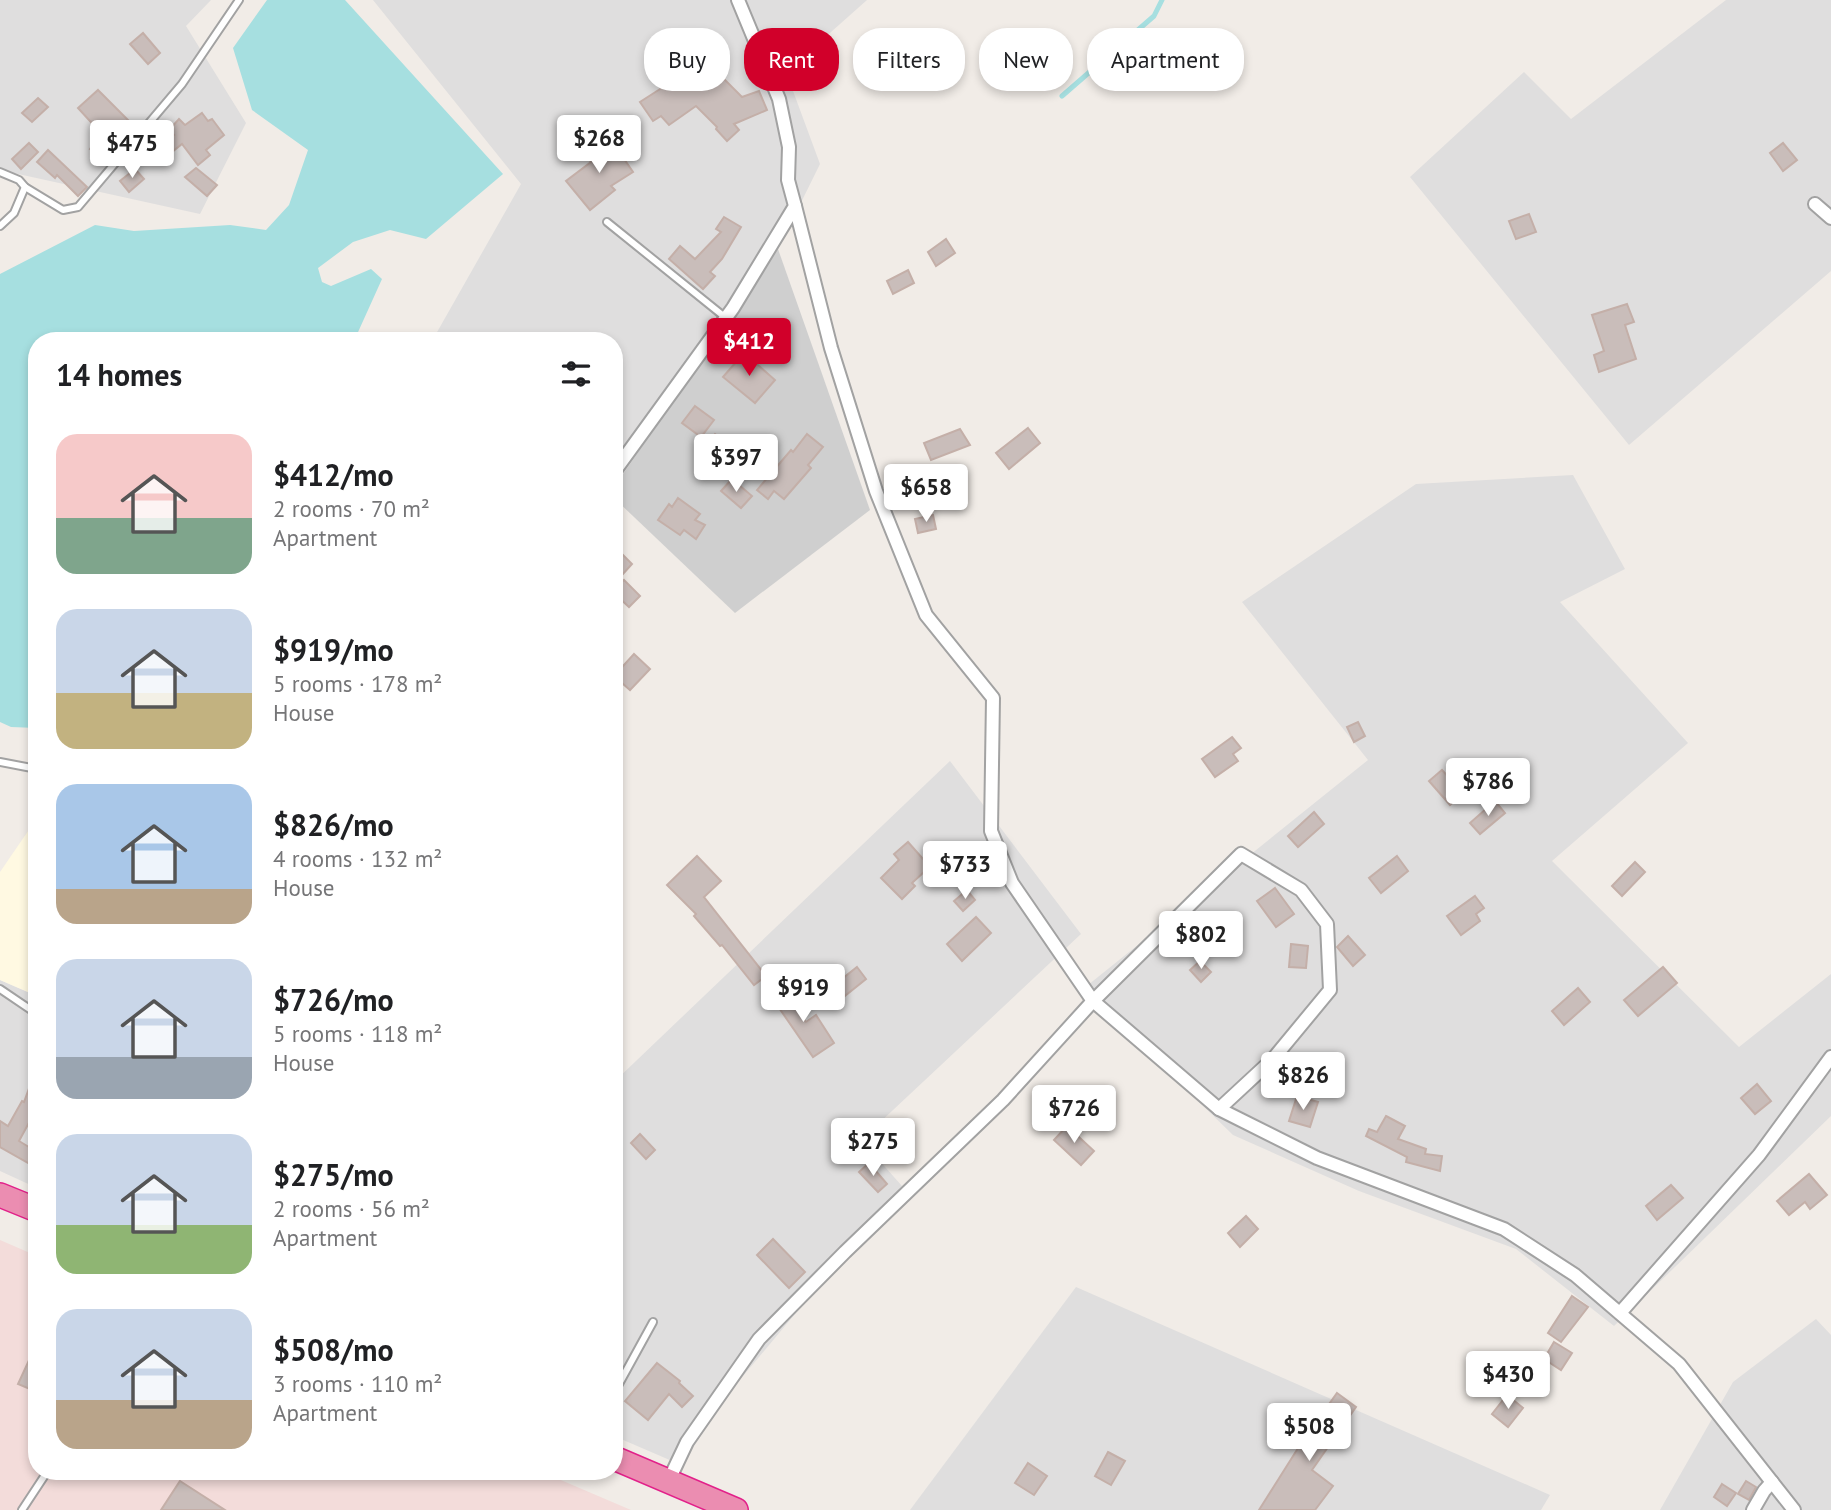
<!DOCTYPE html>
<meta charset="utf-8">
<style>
:root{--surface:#fff;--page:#f2f2f2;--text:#202124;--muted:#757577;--accent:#d1002a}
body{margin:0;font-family:"PT Sans",sans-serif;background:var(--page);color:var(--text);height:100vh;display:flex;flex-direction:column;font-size:26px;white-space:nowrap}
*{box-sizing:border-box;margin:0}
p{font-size:23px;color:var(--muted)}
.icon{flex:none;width:38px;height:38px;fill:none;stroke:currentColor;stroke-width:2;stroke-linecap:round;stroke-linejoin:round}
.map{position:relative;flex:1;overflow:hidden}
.details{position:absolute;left:28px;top:332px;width:595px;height:1148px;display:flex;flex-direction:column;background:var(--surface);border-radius:28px;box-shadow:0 4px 10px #0003}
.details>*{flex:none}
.guide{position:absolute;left:644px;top:28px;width:665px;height:63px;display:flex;gap:14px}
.price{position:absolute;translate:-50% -60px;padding:0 16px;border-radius:7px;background:#fff;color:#222;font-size:23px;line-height:46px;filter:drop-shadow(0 2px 4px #0008)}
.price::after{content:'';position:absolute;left:50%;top:42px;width:21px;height:16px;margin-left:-10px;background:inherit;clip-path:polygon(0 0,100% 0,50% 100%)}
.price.active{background:var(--accent);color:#fff}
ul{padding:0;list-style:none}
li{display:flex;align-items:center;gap:21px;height:175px;padding:0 28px}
li span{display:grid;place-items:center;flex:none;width:196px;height:140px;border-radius:21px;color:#555}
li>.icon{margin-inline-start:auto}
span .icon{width:84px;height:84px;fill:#fffc;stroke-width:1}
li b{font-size:30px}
h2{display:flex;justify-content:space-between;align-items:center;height:84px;padding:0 28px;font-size:30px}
.chip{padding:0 24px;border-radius:28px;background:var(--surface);box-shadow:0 4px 10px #0003;font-size:24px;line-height:63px}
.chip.active{background:var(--accent);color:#fff}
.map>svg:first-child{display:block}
.residential{fill:#dfdede}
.education{fill:#fff9e2}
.religious{fill:#cfcfcf}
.military{fill:#f3dcda}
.water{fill:#a6dfe0}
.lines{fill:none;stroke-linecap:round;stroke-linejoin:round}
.stream{stroke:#a6dfe0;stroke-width:5}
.building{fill:#c9bdba;stroke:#c4afa8;stroke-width:2}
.lane-casing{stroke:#a2a2a2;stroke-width:10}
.street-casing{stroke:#a2a2a2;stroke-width:16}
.highway-casing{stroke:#e2218a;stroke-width:26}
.lane{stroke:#fff;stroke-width:6}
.street{stroke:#fff;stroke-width:12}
.highway{stroke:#eb8db1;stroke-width:23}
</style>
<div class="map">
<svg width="1831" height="1510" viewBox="0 0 1831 1510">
<rect width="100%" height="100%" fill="#f1ece7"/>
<g class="residential">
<polygon points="0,0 211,0 186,26 246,123 200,214 0,170"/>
<polygon points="373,0 867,0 786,72 820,164 778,249 614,487 614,341 432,341 521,184"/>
<polygon points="1726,0 1831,0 1831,271 1629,445 1410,177 1524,72 1571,119"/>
<polygon points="1573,475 1625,569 1560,602 1688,743 1552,861 1739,1047 1831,974 1831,1116 1614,1326 1516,1249 1359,1191 1233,1135 1083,989 1368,760 1242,602 1416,484"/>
<polygon points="950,761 1081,934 861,1140 902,1186 672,1461 614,1436 614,1082"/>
<polygon points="0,980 37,996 37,1188 0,1171"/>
<polygon points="1076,1287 1550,1495 1541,1510 910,1510"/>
<polygon points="1816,1319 1831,1335 1831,1510 1660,1510 1733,1382"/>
</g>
<polygon class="education" points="37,818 37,996 0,980 0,872"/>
<polygon class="religious" points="778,249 870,510 735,613 614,498 614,487"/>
<polygon class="military" points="0,1240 37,1256 37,1472 542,1472 631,1510 0,1510"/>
<polygon class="water" points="267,0 345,0 503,174 426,239 390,230 353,242 318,268 322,282 331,286 371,269 382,279 354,341 37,341 37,728 11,727 0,722 0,274 95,225 134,231 230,225 266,230 289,205 308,150 252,110 233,48"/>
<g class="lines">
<polyline class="stream" points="1062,96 1154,16 1162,0"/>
</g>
<g class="building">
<polygon points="143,33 160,53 148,64 130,44"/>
<polygon points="713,55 726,71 720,75 742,97 759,91 767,110 734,124 739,130 727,141 716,129 717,127 696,106 669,125 661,116 653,121 640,102 671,82 674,86"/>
<polygon points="98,90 131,123 100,157 90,149 101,133 78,108"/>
<polygon points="38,98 48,107 32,122 22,113"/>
<polygon points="202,113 208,121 212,119 224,135 206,150 210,155 198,165 182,144 167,156 159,146 174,135 169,130 179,119 185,125"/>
<polygon points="29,143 38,152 21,169 12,159"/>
<polygon points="1783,143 1797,160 1783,171 1770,153"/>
<polygon points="610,144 619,154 620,153 633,172 611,186 615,190 590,210 566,181 591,162 584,153 594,145 600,152"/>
<polygon points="48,150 87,187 78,196 57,175 55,178 37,162"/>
<polygon points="196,168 217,185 207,196 185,177"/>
<polygon points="135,169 144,179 129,192 120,181"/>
<polygon points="1529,214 1536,232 1516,239 1509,221"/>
<polygon points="724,217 741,227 722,259 710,272 715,276 703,289 669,259 680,246 695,259 721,232 716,229"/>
<polygon points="946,239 955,253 936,266 928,252"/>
<polygon points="908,270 914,283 893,294 887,281"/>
<polygon points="1627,304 1634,322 1625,325 1636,359 1599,372 1594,355 1604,351 1592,315"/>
<polygon points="744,353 775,380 755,403 723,377"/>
<polygon points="695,406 714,420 701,437 682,423"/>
<polygon points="1028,428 1040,443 1009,469 996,453"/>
<polygon points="960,429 970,445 931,460 924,443"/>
<polygon points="715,434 727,443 716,457 704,447"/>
<polygon points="807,434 823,447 808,465 811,468 784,499 774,491 768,499 757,490 791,450 793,452"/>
<polygon points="732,479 752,496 741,508 721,491"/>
<polygon points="678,498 700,514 695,520 705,525 696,539 684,530 680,535 658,520 669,504 672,507"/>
<polygon points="933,515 936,529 918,533 915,519"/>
<polygon points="614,546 632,564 622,575 614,567"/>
<polygon points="624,580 640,596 629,607 614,593 614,589"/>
<polygon points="634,654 650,669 630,690 614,676"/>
<polygon points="1358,722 1365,736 1354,742 1347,727"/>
<polygon points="1232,737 1241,748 1233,754 1238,761 1215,777 1202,759"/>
<polygon points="1442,770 1463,793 1450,805 1429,781"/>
<polygon points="1495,801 1505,813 1480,834 1470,823"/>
<polygon points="1314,812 1324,824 1298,847 1288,836"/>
<polygon points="908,842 923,859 953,851 958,869 940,873 937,860 912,883 915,886 902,899 881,878 899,860 894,854"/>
<polygon points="697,856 721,881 704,897 766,976 754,985 722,945 720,946 694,916 696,914 667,885"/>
<polygon points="1397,856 1408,871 1381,893 1369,878"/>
<polygon points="1635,862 1645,872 1622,896 1612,886"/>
<polygon points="1275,888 1294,914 1276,927 1257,901"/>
<polygon points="967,890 975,900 963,911 954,901"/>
<polygon points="1475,896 1484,908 1476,914 1480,921 1461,935 1447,916"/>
<polygon points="976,917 991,933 962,961 947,944"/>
<polygon points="1348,936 1365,955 1353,966 1337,947"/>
<polygon points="1291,944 1308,946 1306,968 1289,967"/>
<polygon points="1200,961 1211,972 1201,982 1190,970"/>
<polygon points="857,967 866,979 831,1007 822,995"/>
<polygon points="1663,967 1677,983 1638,1016 1624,1000"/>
<polygon points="777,984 806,1022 816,1015 834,1043 813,1057 768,992"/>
<polygon points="1578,988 1590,1002 1564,1025 1552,1011"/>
<polygon points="35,1072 37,1072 37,1108 19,1141 37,1152 37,1168 0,1147 0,1121 8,1126 22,1101 24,1102"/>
<polygon points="1757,1084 1771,1101 1755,1114 1741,1098"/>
<polygon points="1297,1096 1318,1102 1310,1127 1289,1121"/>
<polygon points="1386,1116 1405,1126 1398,1139 1426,1149 1425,1154 1442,1156 1440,1171 1406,1162 1407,1157 1366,1136 1369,1129 1377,1132"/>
<polygon points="1067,1126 1094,1151 1081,1165 1054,1140"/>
<polygon points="640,1134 655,1150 646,1159 631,1143"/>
<polygon points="869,1163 887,1184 878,1192 859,1172"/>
<polygon points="1809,1174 1827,1195 1810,1209 1805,1202 1789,1215 1777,1201"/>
<polygon points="1671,1185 1683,1198 1657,1220 1646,1206"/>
<polygon points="1246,1216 1258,1229 1240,1247 1228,1233"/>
<polygon points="773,1239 805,1272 789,1288 757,1255"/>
<polygon points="1572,1296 1588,1307 1561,1342 1548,1333"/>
<polygon points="1554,1342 1572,1353 1561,1370 1544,1359"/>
<polygon points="37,1343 37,1392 18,1384"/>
<polygon points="657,1363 680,1381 679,1383 693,1396 682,1407 669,1394 648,1420 625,1401"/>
<polygon points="1337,1393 1356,1407 1312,1470 1333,1486 1315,1510 1259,1510 1300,1445"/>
<polygon points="1507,1395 1523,1408 1508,1427 1492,1414"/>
<polygon points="1108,1452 1125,1461 1111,1485 1095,1476"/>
<polygon points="1028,1463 1047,1476 1034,1495 1015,1483"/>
<polygon points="180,1481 225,1510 161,1510"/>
<polygon points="1746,1481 1756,1487 1749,1500 1738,1494"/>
<polygon points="1722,1484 1736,1493 1727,1506 1714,1497"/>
</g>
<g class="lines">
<g class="lane-casing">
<g id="lane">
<polyline points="0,172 19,180 25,187 63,210 78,207 182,84 239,0"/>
<polyline points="607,222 726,318"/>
<polyline points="0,226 14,213 25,187"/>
<polyline points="0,762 37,769"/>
<polyline points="0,989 37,1014"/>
<polyline points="614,1393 653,1322"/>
<polyline points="22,1510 47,1472"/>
</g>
</g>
<g class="street-casing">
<g id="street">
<polyline points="1815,204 1831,218"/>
<polyline points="795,206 831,348 876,491 926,615 993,698 991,831 1012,883 1093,1001 1219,1109 1317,1158 1504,1229 1575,1275 1679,1364 1794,1510"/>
<polyline points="614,472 733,308 795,206 788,180 789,147 779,99 738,0"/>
<polyline points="1620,1313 1759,1155 1831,1057"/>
<polyline points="668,1482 687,1442 759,1339 845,1252 1003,1100 1093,1001 1241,854 1301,890 1327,924 1330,990 1273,1059 1219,1109"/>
<polyline points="1753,1510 1764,1491 1772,1482"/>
</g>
</g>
<g class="highway-casing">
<g id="highway">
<polyline points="0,1195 37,1210"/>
<polyline points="614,1458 736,1510"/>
</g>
</g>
<use href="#lane" class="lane"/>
<use href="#street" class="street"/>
<use href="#highway" class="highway"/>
</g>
</svg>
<b class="price" style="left:599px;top:175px">$268</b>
<b class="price" style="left:132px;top:180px">$475</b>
<b class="price active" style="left:749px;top:378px">$412</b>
<b class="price" style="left:736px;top:494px">$397</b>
<b class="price" style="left:926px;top:524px">$658</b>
<b class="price" style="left:1488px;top:818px">$786</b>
<b class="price" style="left:965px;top:901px">$733</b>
<b class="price" style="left:1201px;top:971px">$802</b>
<b class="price" style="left:803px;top:1024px">$919</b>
<b class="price" style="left:1303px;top:1112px">$826</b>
<b class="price" style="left:1074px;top:1145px">$726</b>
<b class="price" style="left:873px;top:1178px">$275</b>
<b class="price" style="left:1508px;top:1411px">$430</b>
<b class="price" style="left:1309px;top:1463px">$508</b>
<div class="guide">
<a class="chip">Buy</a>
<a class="chip active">Rent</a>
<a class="chip">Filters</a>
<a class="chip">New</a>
<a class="chip">Apartment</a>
</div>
<section class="details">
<h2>14 homes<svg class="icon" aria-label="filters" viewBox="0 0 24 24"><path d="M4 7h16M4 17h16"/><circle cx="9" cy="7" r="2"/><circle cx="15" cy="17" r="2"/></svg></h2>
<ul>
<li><span style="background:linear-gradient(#f6c9c9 60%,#7fa58c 0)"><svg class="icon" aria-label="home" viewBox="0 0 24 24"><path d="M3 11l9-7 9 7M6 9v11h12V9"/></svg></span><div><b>$412/mo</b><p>2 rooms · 70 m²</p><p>Apartment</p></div></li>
<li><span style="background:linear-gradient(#c9d6e8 60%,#c2b280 0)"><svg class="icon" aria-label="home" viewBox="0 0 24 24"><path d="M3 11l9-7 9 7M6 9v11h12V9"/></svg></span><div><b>$919/mo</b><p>5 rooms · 178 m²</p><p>House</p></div></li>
<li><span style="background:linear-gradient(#a9c7e8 75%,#b9a48a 0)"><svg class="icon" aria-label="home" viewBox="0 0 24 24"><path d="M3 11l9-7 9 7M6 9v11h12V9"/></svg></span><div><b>$826/mo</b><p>4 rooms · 132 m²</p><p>House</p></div></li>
<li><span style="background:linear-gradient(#c9d6e8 70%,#9aa5b1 0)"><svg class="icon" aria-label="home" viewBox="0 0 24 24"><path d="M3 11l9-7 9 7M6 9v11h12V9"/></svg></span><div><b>$726/mo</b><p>5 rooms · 118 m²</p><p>House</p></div></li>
<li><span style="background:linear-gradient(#c9d6e8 65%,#8fb573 0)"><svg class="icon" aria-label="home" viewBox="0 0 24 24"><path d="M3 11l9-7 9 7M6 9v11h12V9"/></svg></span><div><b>$275/mo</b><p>2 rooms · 56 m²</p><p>Apartment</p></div></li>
<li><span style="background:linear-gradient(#c9d6e8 65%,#b9a48a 0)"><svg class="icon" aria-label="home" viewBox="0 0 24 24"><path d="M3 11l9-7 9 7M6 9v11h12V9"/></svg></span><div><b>$508/mo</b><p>3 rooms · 110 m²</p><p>Apartment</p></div></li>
</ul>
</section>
</div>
